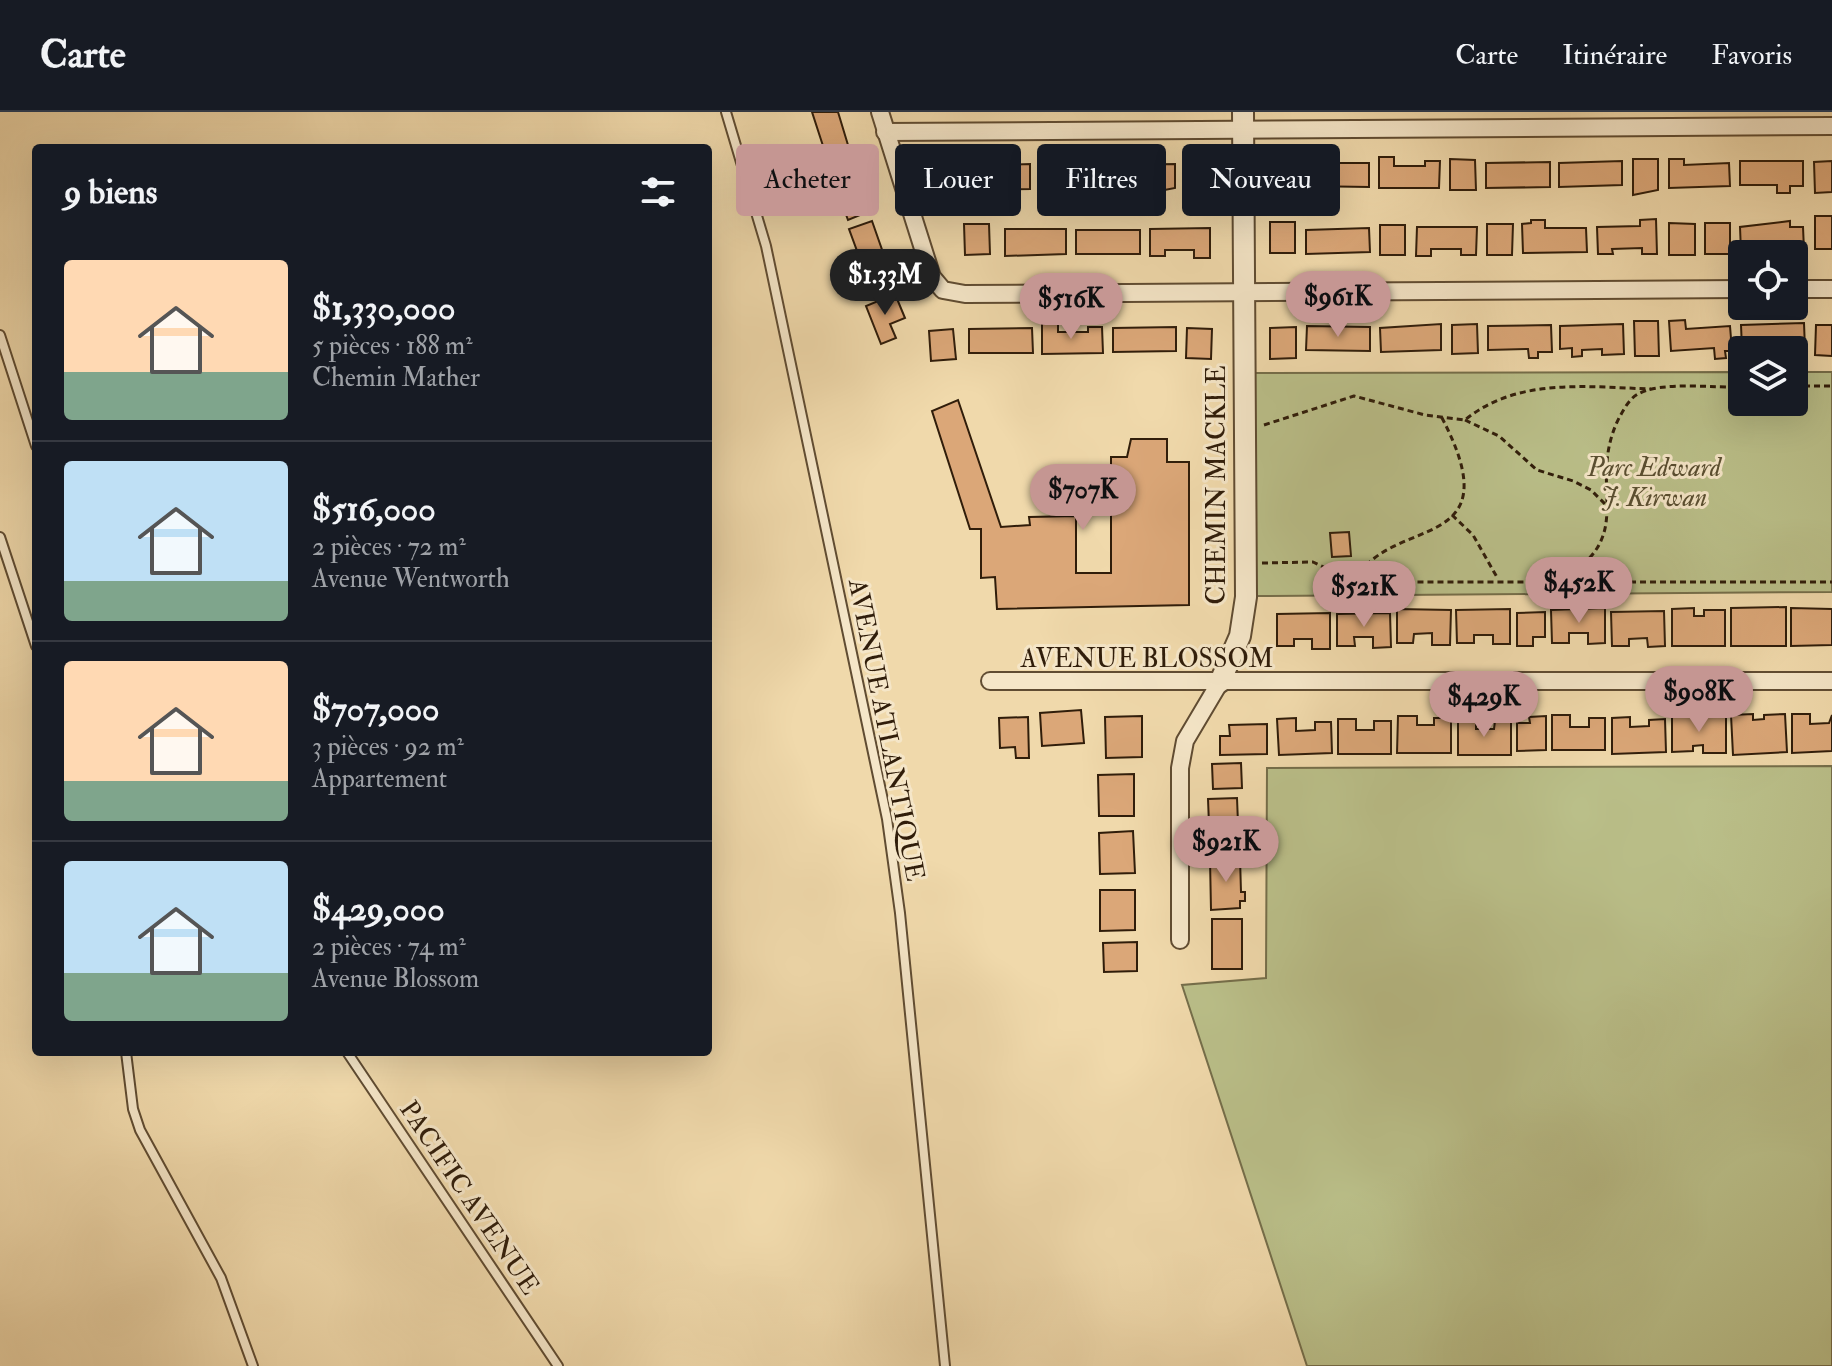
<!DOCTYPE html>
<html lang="fr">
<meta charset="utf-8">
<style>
:root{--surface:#171b24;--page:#242831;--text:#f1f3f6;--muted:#9ea1a6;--line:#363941;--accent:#c59692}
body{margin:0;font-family:"IM FELL Double Pica",serif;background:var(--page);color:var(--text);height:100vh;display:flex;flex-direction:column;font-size:30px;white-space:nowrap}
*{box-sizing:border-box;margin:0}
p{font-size:26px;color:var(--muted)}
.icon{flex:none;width:44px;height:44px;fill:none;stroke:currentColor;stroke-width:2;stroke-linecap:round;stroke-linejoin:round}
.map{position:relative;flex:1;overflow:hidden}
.drawer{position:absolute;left:32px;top:32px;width:680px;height:912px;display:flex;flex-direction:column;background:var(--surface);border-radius:8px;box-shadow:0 8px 32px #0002}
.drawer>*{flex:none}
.top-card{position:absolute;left:736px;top:32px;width:760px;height:72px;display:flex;gap:16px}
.tools{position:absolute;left:1728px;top:128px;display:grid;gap:16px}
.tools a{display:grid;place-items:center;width:80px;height:80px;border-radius:8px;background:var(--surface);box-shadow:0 8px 32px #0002;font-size:40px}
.price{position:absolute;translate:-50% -68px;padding:0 18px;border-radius:28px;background:var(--accent);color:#111;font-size:26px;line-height:52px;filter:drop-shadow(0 2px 4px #0008)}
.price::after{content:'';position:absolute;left:50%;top:48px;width:24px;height:18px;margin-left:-12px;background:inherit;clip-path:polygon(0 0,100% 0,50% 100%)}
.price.selected{background:#222;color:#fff}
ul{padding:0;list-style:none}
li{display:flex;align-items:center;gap:24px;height:200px;padding:0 32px}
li+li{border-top:2px solid var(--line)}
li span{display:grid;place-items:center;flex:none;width:224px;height:160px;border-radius:8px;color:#555}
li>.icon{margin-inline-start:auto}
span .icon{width:96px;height:96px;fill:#fffc;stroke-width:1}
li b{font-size:34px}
h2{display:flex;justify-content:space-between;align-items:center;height:96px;padding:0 32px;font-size:34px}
.pill{padding:0 28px;border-radius:8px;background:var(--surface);box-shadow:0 8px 32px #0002;font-size:28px;line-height:72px}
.pill.selected{background:var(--accent);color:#111}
header{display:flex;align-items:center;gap:48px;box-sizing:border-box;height:112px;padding:0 40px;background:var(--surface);border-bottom:2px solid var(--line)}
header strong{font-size:38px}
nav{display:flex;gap:44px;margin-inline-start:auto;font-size:28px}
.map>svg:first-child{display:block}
.green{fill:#babf89;stroke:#756e4a;stroke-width:2}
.building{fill:#dba778;stroke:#301d0a;stroke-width:2}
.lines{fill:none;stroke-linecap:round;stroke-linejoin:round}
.service-casing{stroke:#604c32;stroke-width:12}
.minor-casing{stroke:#604c32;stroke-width:20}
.tertiary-casing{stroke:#604c32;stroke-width:24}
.path{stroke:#301d0a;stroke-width:3;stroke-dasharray:6 4;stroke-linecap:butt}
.service{stroke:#f5e6c8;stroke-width:8}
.minor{stroke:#f5e6c8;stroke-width:16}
.tertiary{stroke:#f5e6c8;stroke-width:20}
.labels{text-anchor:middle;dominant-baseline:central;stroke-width:6;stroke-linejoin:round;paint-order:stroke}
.park-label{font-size:26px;font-style:italic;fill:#594e30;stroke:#f5e6c8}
.street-label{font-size:26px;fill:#301d0a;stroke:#f5e6c8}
</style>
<header>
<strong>Carte</strong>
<nav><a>Carte</a><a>Itinéraire</a><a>Favoris</a></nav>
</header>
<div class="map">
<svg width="1832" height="1254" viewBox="0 0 1832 1254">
<rect width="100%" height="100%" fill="#f0d9ab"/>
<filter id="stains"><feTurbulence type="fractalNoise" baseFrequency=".0025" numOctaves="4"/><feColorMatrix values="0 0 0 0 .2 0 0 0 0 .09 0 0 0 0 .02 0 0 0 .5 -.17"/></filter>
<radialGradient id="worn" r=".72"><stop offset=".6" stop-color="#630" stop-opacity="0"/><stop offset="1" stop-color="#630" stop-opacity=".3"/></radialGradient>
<g class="green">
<polygon points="1742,260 1742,290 1794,290 1794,260 1832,260 1832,480 1255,484 1252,261"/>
<polygon points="1832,654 1832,1254 1307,1254 1182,873 1266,866 1267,656"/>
</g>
<g class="building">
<polygon points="812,0 838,0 848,33 825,40"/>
<polygon points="854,41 859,55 854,57 870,99 848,108 827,51"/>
<polygon points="1379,45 1394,45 1394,54 1425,54 1425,49 1440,49 1439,76 1379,76"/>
<polygon points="1450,47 1475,48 1476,78 1450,78"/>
<polygon points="1633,47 1658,47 1658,78 1633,83"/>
<polygon points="1669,47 1684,47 1684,53 1729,51 1730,74 1669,76"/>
<polygon points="1041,48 1057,48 1057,56 1087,56 1087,51 1101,51 1102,77 1041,78"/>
<polygon points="1622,49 1622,73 1559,75 1559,51"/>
<polygon points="1740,49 1803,49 1803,74 1790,74 1790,81 1777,81 1777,73 1740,73"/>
<polygon points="1832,49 1832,80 1815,81 1814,50"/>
<polygon points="956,50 957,81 932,82 931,51"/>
<polygon points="1550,50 1550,75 1486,76 1486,51"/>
<polygon points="1306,51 1369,51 1369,75 1305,74"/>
<polygon points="1030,52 1030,77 967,78 967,54"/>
<polygon points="1175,52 1175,76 1149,81 1149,76 1111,77 1111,53"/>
<polygon points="1208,52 1210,82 1185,84 1183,54"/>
<polygon points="1271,52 1294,53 1294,83 1270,83"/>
<rect x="1815" y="104" width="17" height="33"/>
<polygon points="1656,107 1657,142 1642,142 1642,136 1612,137 1613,142 1598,142 1597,115 1640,114 1640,108"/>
<polygon points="1531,108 1545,108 1545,116 1586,116 1587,140 1523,141 1522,112 1531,111"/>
<polygon points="872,109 893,169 871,177 849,117"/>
<polygon points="1790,109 1790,115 1803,115 1804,138 1741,140 1740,115"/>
<rect x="1270" y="110" width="25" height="31"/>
<polygon points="1669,111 1695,112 1695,143 1669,143"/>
<rect x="1705" y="111" width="25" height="31"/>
<polygon points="964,112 989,112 990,142 965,143"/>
<polygon points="1487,112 1513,112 1512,143 1487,143"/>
<rect x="1380" y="113" width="25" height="30"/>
<polygon points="1417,115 1477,115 1476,143 1461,143 1461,137 1431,137 1431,144 1416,144"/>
<polygon points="1210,116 1210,146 1194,146 1194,138 1165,138 1165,144 1150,144 1150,117"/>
<polygon points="1369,116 1370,140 1306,142 1306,118"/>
<polygon points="1005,117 1066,117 1066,142 1005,144"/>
<rect x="1076" y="118" width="64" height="24"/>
<polygon points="895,182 905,206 890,212 896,226 881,232 866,194"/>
<polygon points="1685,208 1686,217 1730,214 1732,239 1725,239 1726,246 1715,247 1714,236 1671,239 1669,209"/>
<polygon points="1634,209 1658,209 1659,244 1635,244"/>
<polygon points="1042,211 1058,211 1058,220 1088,220 1088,215 1102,215 1103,241 1042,242"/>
<polygon points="1804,211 1805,237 1800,237 1800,243 1786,236 1742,237 1741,213"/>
<polygon points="1441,212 1441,238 1381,240 1380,216"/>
<polygon points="1477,212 1478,241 1452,242 1452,213"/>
<polygon points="1623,212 1624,242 1602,243 1602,237 1582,238 1582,244 1572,245 1572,236 1560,237 1560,214"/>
<polygon points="1551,213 1552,240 1538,240 1538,246 1529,246 1528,237 1488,238 1488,214"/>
<polygon points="1816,213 1832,213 1832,244 1815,243"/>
<polygon points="1307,214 1370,215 1370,239 1306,238"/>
<polygon points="1176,215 1176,239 1113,240 1113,216"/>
<polygon points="1296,215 1296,246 1270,247 1270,216"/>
<polygon points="1032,216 1033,241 969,241 969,217"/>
<polygon points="1187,216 1212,217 1211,247 1186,246"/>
<polygon points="953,217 956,247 931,249 929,219"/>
<polygon points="958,288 1001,415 1030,413 1029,405 1076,404 1076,461 1111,461 1111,345 1127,345 1131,327 1167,327 1167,350 1189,350 1189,493 997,497 995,465 981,466 981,417 970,417 932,299"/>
<polygon points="1349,420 1351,444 1332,445 1330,421"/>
<polygon points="1786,495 1786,534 1731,534 1731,496"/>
<polygon points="1605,496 1605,531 1588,532 1588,521 1569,521 1569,531 1552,531 1551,498"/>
<polygon points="1694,496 1694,504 1704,504 1704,498 1725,498 1725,534 1672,534 1672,497"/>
<polygon points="1791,496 1832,497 1832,533 1791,534"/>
<polygon points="1397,497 1451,498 1450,533 1432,533 1432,521 1414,522 1413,531 1397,531"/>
<polygon points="1510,497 1510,532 1493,532 1493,523 1474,523 1474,531 1457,531 1456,498"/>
<polygon points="1664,499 1665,534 1648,535 1647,526 1629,527 1629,534 1612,534 1611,500"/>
<polygon points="1545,500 1545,525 1533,525 1533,534 1517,534 1517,501"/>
<polygon points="1330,501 1330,537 1312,537 1312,527 1294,527 1294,534 1277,534 1277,502"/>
<polygon points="1390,501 1391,535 1373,536 1373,525 1354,525 1355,534 1337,534 1337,502"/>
<polygon points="1081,598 1084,631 1042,634 1040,601"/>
<polygon points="1753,602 1753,608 1764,607 1764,603 1785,602 1787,640 1733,643 1731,603"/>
<polygon points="1792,602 1810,602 1810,612 1829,611 1832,603 1832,639 1792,641"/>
<polygon points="1552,603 1570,603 1570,615 1589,615 1589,606 1605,606 1605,638 1552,638"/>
<polygon points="1142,604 1142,645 1106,646 1105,605"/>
<polygon points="1398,604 1417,604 1417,613 1434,613 1434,606 1451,606 1451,641 1397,641"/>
<polygon points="1546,604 1546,638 1517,639 1517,611 1530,611 1529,605"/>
<polygon points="1672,604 1726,604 1726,641 1703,641 1703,633 1693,634 1693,639 1672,640"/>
<polygon points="1028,605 1029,646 1016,646 1015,635 1000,636 999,606"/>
<polygon points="1630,605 1630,615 1649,614 1649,608 1665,607 1666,640 1612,642 1612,606"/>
<polygon points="1296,606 1296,619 1315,618 1315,610 1331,610 1332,641 1279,643 1277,607"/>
<polygon points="1458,606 1476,606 1476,617 1494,617 1495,609 1511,609 1511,643 1458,643"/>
<polygon points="1338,607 1356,607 1356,618 1374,618 1374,609 1391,609 1391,642 1338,642"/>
<polygon points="1267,612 1267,642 1220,643 1220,624 1230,624 1229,613"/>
<polygon points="1241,651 1242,676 1213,677 1212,652"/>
<polygon points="1134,662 1134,704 1099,704 1098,663"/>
<polygon points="1237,686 1239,737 1210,738 1208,687"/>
<polygon points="1133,719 1135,761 1100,762 1099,721"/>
<polygon points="1240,746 1241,780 1245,780 1245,789 1240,789 1240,796 1211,798 1210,747"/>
<polygon points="1100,778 1135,778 1135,818 1100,819"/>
<rect x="1212" y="807" width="30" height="50"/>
<polygon points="1137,830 1137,859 1104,860 1103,831"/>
</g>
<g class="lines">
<g class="service-casing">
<g id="service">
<polyline points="726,0 766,134 887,707 900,801 945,1254"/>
<polyline points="0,223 36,334"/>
<polyline points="0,425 36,534"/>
<polyline points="126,940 133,997 140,1018 221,1166 253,1254"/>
<polyline points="347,940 558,1254"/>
</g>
</g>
<g class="minor-casing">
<g id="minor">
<polyline points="880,0 932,165 943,178 965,182 1742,177"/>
<polyline points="885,20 1832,14"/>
<polyline points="1794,177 1832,177"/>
<polyline points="990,569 1832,569"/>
<polyline points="1180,828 1180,656 1185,629 1220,570"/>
</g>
</g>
<g class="tertiary-casing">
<polyline id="tertiary" points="1220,570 1240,524 1246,485 1243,0"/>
</g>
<g class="path">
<polyline points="1794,274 1832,274"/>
<polyline points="1465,308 1499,324 1537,358 1573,369 1591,378 1606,393"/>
<path d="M1264,313L1354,284L1425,303L1465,308C1517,265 1588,275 1651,277"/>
<polyline points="1452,403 1473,423 1498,467"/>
<path d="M1262,451L1313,450L1355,470H1556C1643,425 1584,376 1619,306C1624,297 1629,287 1638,282C1661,269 1715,276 1742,275"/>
<path d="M1355,470C1387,401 1516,446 1441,304"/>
<polyline points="1560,470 1832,470"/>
</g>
<use href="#service" class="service"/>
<use href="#minor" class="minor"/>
<use href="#tertiary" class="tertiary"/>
</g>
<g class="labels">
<g class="park-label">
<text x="1654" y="356">Parc Edward<tspan x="1654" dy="30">J. Kirwan</tspan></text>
</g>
<g class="street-label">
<text transform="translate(1217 373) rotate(-90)">CHEMIN MACKLE</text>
<text x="1147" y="547">AVENUE BLOSSOM</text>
<text transform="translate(886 618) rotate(79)">AVENUE ATLANTIQUE</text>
<text transform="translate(469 1086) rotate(56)">PACIFIC AVENUE</text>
</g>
</g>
<rect width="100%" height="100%" filter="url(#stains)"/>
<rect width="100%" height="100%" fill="url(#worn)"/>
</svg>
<div class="tools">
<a><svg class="icon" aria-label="locate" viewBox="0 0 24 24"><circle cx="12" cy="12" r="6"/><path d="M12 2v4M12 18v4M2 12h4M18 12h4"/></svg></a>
<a><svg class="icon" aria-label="layers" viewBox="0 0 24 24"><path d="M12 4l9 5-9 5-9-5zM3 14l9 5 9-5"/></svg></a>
</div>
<b class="price selected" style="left:885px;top:205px">$1.33M</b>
<b class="price" style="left:1338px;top:227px">$961K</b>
<b class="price" style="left:1071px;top:229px">$516K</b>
<b class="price" style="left:1083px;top:420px">$707K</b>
<b class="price" style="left:1579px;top:513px">$452K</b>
<b class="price" style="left:1364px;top:517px">$521K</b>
<b class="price" style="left:1699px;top:622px">$908K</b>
<b class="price" style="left:1484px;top:627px">$429K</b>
<b class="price" style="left:1226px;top:772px">$921K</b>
<div class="top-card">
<a class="pill selected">Acheter</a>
<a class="pill">Louer</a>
<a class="pill">Filtres</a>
<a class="pill">Nouveau</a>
</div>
<section class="drawer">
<h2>9 biens<svg class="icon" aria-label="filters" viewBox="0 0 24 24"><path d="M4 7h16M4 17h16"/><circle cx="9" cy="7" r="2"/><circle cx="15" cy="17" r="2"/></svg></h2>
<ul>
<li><span style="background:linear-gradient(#ffd9b3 70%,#7fa58c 0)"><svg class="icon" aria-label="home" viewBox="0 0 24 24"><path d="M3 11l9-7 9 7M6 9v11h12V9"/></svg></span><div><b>$1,330,000</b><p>5 pièces · 188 m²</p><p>Chemin Mather</p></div></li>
<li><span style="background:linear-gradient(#bfe0f5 75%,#7fa58c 0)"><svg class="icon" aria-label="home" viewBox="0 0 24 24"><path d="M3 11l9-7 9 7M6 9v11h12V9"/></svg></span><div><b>$516,000</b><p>2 pièces · 72 m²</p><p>Avenue Wentworth</p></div></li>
<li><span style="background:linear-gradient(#ffd9b3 75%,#7fa58c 0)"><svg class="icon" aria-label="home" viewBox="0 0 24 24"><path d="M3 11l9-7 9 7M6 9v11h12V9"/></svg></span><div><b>$707,000</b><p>3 pièces · 92 m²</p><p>Appartement</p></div></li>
<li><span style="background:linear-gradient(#bfe0f5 70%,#7fa58c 0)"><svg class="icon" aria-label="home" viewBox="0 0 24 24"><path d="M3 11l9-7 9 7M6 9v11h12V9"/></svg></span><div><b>$429,000</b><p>2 pièces · 74 m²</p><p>Avenue Blossom</p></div></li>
</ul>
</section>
</div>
